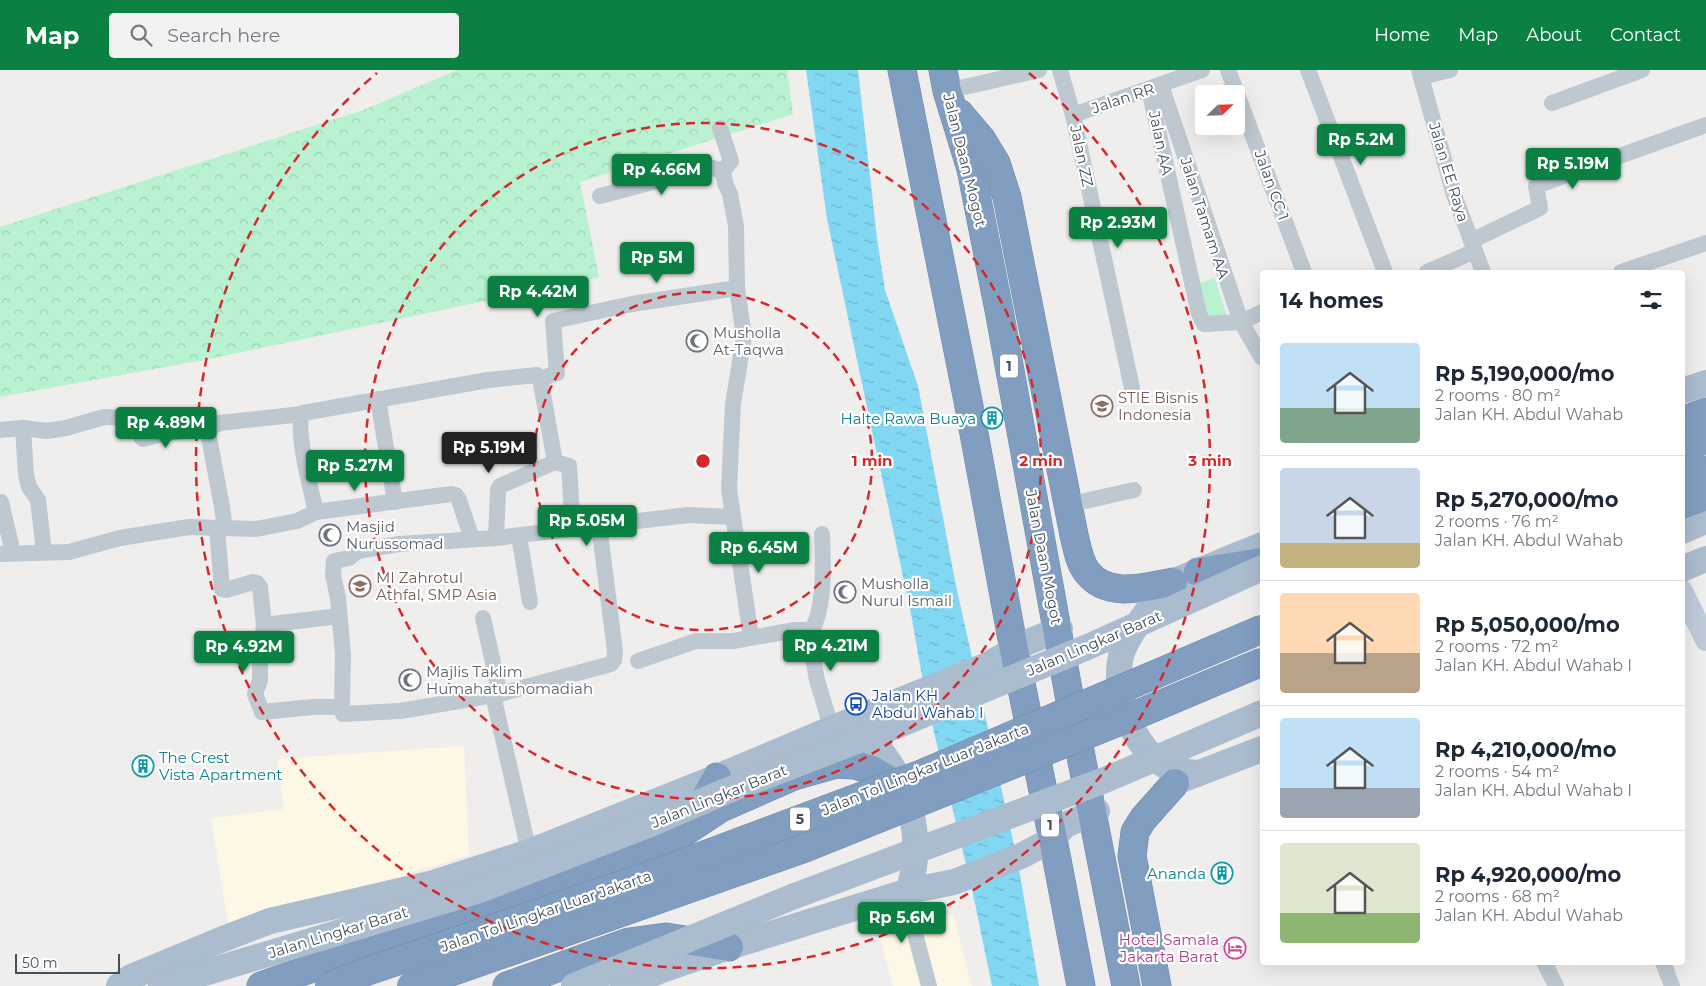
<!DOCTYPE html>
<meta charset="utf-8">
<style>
:root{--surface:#fff;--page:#f2f2f3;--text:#1f2937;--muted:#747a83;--line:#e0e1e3;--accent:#0b8043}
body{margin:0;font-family:Montserrat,sans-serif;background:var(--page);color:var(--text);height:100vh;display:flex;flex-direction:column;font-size:19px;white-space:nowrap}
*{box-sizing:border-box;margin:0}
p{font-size:16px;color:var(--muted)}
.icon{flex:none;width:28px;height:28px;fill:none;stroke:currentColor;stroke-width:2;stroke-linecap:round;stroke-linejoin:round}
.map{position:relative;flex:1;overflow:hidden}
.panel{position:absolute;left:1260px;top:200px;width:425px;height:695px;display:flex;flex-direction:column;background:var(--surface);border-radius:5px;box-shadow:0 5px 20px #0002}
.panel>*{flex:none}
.needle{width:32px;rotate:67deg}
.controls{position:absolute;left:1195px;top:15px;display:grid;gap:10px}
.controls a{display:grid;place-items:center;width:50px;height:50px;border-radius:5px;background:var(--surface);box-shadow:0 5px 20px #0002;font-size:25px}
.scale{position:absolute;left:15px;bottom:12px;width:105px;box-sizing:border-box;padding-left:5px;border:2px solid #44505c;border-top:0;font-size:14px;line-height:18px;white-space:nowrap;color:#44505c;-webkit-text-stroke:4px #fff;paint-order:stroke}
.price{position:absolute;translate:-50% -42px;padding:0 11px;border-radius:5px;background:var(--accent);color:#fff;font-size:16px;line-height:32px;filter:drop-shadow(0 1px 2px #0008)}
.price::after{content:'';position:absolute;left:50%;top:30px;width:15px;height:11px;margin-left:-8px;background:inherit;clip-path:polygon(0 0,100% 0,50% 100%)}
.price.active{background:#222;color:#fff}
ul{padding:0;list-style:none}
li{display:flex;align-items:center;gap:15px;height:125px;padding:0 20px}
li+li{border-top:1px solid var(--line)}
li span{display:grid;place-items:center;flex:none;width:140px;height:100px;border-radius:5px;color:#555}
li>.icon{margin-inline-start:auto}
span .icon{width:60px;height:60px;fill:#fffc;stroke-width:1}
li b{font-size:21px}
h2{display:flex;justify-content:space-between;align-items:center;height:60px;padding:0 20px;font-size:21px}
header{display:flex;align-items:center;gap:30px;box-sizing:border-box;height:70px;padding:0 25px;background:var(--accent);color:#fff}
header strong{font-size:24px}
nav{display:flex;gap:28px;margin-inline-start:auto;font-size:18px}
.search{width:350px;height:45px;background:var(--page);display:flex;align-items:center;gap:12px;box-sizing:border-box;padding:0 18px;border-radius:5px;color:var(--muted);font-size:19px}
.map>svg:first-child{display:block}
.commercial{fill:#fdf7e5}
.forest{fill:url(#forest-crowns)}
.pitch{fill:#b8f2d0}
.water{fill:url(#water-ripples)}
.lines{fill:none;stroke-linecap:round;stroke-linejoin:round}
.highway-casing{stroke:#6c89ac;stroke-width:29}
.street{stroke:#bdc8d1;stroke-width:16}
.secondary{stroke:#becad8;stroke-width:22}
.primary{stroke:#abbccf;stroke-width:26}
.highway{stroke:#819ec0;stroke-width:28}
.highway-bridge-casing{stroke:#6c89ac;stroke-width:29;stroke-linecap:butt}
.primary-bridge{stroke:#abbccf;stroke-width:26}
.highway-bridge{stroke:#819ec0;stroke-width:28}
.ring{fill:none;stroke:#d62828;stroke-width:2.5;stroke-dasharray:9 6}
.labels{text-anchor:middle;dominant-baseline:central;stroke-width:4.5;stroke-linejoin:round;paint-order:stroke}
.shield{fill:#fff;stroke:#7c848d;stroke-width:1}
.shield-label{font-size:14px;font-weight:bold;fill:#44505c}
.street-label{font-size:15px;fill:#44505c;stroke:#fff}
.worship-label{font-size:15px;fill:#5b616d;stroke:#fff;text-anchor:start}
.education-label{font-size:15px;fill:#785e54;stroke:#fff;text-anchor:start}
.culture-label{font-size:15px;fill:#0d838f;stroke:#fff;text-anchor:end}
.transit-label{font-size:15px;fill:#164399;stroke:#fff;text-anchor:start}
.hotel-label{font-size:15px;fill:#b23c85;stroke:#fff;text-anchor:end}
.centre{fill:#d62828;stroke:#fff;stroke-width:2.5}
.ring-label{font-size:15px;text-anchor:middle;font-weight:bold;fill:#d62828;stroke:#fff;stroke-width:4.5;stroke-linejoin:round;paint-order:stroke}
</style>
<header>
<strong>Map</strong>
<div class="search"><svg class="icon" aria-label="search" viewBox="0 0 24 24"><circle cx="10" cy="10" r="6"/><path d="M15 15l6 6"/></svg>Search here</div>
<nav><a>Home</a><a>Map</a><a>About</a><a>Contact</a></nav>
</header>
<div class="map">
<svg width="1706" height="916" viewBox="0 0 1706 916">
<defs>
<pattern id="forest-crowns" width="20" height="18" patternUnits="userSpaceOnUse" patternTransform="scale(1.25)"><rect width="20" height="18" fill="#b8f2d0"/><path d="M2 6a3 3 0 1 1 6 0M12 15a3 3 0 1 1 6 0" fill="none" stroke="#9fd1b5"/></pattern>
<pattern id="water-ripples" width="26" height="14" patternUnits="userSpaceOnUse" patternTransform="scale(1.25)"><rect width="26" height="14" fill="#82d8f2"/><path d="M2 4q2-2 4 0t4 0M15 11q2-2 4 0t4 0" fill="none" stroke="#6cb2c7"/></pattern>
</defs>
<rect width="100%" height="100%" fill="#f0eded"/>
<g class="commercial">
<polygon points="464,676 469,785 253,851 229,860 211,748 284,739 277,689"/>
<polygon points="953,844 972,916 893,916 879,863"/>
</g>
<polygon class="forest" points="457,0 787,0 793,44 580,112 599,207 204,290 0,327 0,157 366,39"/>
<polygon class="pitch" points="1215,208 1228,250 1207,256 1194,215"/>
<polygon class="water" points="806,0 858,0 877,168 885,220 918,316 955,511 1018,793 1039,916 992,916 972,819 926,629 911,544 827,149"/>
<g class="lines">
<g class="highway-casing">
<g id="highway">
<polyline points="902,0 968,331 1014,580 1053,769 1081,916"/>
<polyline points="943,0 947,21 971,99 999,240 1069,625 1126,916"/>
<path d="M959,43L982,70L996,93L1007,127L1074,465C1077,477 1079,492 1087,502C1108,529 1145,517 1173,512"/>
<polyline points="1682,351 1706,342"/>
<polyline points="1682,378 1706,369"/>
<polyline points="1682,409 1706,400"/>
<polyline points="1682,435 1706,426"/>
<polyline points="1198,502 1262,492"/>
<polyline points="697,744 717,707"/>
<polyline points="261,916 665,775 721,738 794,706 836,694 855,695 872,700 904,719"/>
<polyline points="507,916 629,872 666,867 729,877"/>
<polyline points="1157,916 1132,786 1135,762 1143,749 1175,713"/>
</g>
</g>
<g class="street">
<polyline points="1060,0 1073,45 1132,318"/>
<polyline points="1228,0 1304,202"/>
<polyline points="1308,0 1385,202"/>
<polyline points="1419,0 1454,125 1483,202"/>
<polyline points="1421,7 1450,0"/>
<polyline points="1161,15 1241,252 1262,288"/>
<polyline points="1149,19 1199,244 1204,254 1241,252 1262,242"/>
<polyline points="947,21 1039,0"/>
<polyline points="1552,33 1642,0"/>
<polyline points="1073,45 1202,0"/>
<polyline points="720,58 731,91 723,101 725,113 730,124 736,156 737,218 744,267 733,334 729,419 751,567"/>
<polyline points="600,126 709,97 723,101"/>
<polyline points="1471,171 1540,138 1536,116 1706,55"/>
<polyline points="1427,202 1475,181"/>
<polyline points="1621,202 1706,173"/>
<polyline points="540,309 557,303 553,251 632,234 737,218"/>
<polyline points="378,329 395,432"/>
<polyline points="23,358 26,405 29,417 38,430 44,482"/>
<polyline points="205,359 208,362 222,437 225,458"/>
<polyline points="0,360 23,358 47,361 66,358 104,347 136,348 141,367 143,369 166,363 205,359 220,353 302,344"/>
<polyline points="1,432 13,483"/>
<polyline points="1067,435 1134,420"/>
<path d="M316,442C312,424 294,357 303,343L488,310L537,305L540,308L555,392L569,396L572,445L583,457"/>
<polyline points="599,455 615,581 614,590 611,594 500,624 400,641 343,644 342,637 343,584 338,528 333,505 334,491 349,488 358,481 399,474 496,468 688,445 733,447"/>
<polyline points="217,458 222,519 226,520 253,512 257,513 260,517 264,555"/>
<polyline points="519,466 530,532"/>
<polyline points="496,468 498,420 500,416 555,392"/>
<polyline points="0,484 69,482 120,468 189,457 256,459 297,451 316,442 451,424 456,425 459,430 472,469"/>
<polyline points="339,546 264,555 260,584 260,610 255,624 262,642 313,637 342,637"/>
<polyline points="483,548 500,624"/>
<path d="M809,565C826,540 823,494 822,464"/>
<polyline points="638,591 696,571 733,571 795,560 804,560 809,565 817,610 832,660"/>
<polyline points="493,625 529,782"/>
<polyline points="904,823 929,916"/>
<polyline points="1544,892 1556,916"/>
<polyline points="1663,892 1672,916"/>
</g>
<polyline class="secondary" points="1682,521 1706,570"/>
<g class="primary">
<polyline points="1682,321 1706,313"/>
<polyline points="1682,461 1706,451"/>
<polyline points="1682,499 1706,489"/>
<path d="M849,655C856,660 865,665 871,671C901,699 918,746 915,787C915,798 911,810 909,821"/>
<path d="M1197,703C1188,702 1179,702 1170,698C1134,683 1112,623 1121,586C1127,565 1155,529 1171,514C1177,509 1187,506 1195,503C1217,493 1240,484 1262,475"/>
<polyline points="1181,710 1262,679"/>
<polyline points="119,916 131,907 223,869 270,851 430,814 529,782 717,707 862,646 985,596 1028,572 1060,559"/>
<polyline points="623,916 662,900 729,877 909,821 954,812 1021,786 1053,769 1065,755 1097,741"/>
</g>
<use href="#highway" class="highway"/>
<g class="highway-bridge-casing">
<g id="highway-bridge">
<polyline points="329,916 365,902 656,803 921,704 1262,559"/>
<polyline points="411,916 805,778 1143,642 1262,592"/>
</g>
</g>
<g class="primary-bridge">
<polyline points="161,916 480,820 648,755 719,724 901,654 1090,576 1262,498"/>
<polyline points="574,916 792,827 1105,710 1262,643"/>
</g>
<use href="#highway-bridge" class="highway-bridge"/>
</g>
<g class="ring">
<circle cx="703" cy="391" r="169"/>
<circle cx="703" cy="391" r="338"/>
<path d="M1029 3A507 507 0 1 1 377 3"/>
</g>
<defs>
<g id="mosque-ring" transform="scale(1.125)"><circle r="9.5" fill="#fff" stroke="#6b7280" stroke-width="1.5"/><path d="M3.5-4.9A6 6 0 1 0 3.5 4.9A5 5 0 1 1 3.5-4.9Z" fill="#6b7280"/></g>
<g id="university-ring" transform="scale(1.125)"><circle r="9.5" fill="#fff" stroke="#8d6e63" stroke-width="1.5"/><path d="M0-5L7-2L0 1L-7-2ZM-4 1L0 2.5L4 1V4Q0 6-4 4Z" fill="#8d6e63"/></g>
<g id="building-ring" transform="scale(1.125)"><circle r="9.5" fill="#fff" stroke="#0f9aa8" stroke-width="1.5"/><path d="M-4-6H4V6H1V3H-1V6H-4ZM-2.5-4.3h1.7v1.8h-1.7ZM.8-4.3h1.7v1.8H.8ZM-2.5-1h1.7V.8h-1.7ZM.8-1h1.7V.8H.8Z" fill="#0f9aa8"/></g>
<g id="school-ring" transform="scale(1.125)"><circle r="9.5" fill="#fff" stroke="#8d6e63" stroke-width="1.5"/><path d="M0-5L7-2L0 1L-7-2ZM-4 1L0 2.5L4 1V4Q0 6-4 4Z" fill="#8d6e63"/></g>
<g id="bus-ring" transform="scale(1.125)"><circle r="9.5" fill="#fff" stroke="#1a4fb4" stroke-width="1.5"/><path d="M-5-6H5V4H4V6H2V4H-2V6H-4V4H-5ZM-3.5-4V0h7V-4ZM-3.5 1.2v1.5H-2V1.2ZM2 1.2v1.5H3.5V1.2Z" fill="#1a4fb4"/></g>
<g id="hotel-ring" transform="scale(1.125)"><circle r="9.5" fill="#fff" stroke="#d1479c" stroke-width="1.5"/><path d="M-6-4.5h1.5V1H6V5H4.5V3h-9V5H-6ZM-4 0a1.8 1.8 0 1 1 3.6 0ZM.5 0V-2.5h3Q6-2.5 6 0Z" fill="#d1479c"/></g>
</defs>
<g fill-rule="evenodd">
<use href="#mosque-ring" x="697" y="271"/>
<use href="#university-ring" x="1102" y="336"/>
<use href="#building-ring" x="992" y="348"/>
<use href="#mosque-ring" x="330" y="465"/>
<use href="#school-ring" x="360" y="516"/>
<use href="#mosque-ring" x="845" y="522"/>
<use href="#mosque-ring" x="410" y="610"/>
<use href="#bus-ring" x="856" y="634"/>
<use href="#building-ring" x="143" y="696"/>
<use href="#building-ring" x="1222" y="803"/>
<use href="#hotel-ring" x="1235" y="878"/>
</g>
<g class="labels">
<g class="shield">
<rect x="1000" y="284.5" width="18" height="23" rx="4"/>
<rect x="790" y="737.5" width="20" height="23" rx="4"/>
<rect x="1041" y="743.5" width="18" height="23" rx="4"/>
</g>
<g class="shield-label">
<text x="1009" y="296">1</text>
<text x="800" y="749">5</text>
<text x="1050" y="755">1</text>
</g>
<g class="street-label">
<text transform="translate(1123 28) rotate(-19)">Jalan RR</text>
<text transform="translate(1161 73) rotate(78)">Jalan AA</text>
<text transform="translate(1082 86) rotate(78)">Jalan ZZ</text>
<text transform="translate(965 90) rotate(76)">Jalan Daan Mogot</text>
<text transform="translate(1449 102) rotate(73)">Jalan EE Raya</text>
<text transform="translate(1272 115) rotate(70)">Jalan CC 1</text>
<text transform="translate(1205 148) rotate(72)">Jalan Tamam AA</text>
<text transform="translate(1044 487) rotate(79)">Jalan Daan Mogot</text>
<text transform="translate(1094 573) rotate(-23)">Jalan Lingkar Barat</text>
<text transform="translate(925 699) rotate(-22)">Jalan Tol Lingkar Luar Jakarta</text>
<text transform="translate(719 726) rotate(-22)">Jalan Lingkar Barat</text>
<text transform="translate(546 841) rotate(-19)">Jalan Tol Lingkar Luar Jakarta</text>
<text transform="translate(338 862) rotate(-17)">Jalan Lingkar Barat</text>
</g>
<g class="worship-label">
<text x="713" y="262">Musholla<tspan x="713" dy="17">At-Taqwa</tspan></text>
<text x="346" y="456">Masjid<tspan x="346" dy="17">Nurussomad</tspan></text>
<text x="861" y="513">Musholla<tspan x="861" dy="17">Nurul Ismail</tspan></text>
<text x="426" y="601">Majlis Taklim<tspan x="426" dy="17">Humahatushomadiah</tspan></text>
</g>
<g class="education-label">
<text x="1118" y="327">STIE Bisnis<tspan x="1118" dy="17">Indonesia</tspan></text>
<text x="376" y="507">MI Zahrotul<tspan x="376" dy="17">Athfal, SMP Asia</tspan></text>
</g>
<g class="culture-label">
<text x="976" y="348">Halte Rawa Buaya</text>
<text x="159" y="687" text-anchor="start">The Crest<tspan x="159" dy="17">Vista Apartment</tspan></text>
<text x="1206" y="803">Ananda</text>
</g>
<g class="transit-label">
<text x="872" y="625">Jalan KH<tspan x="872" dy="17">Abdul Wahab I</tspan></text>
</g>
<g class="hotel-label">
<text x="1219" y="869">Hotel Samala<tspan x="1219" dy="17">Jakarta Barat</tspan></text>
</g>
</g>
<circle cx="703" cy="391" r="8" class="centre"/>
<g class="ring-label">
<text x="872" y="396">1 min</text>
<text x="1041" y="396">2 min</text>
<text x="1210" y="396">3 min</text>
</g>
</svg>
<div class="controls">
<a><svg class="needle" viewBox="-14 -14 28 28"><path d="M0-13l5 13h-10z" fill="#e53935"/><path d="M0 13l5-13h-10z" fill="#747a83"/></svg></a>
</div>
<div class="scale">50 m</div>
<b class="price" style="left:1361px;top:96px">Rp 5.2M</b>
<b class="price" style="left:1573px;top:120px">Rp 5.19M</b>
<b class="price" style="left:662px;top:126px">Rp 4.66M</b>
<b class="price" style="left:1118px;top:179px">Rp 2.93M</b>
<b class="price" style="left:657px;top:214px">Rp 5M</b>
<b class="price" style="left:538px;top:248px">Rp 4.42M</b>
<b class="price" style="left:166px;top:379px">Rp 4.89M</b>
<b class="price active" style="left:489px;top:404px">Rp 5.19M</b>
<b class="price" style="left:355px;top:422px">Rp 5.27M</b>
<b class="price" style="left:587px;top:477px">Rp 5.05M</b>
<b class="price" style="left:759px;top:504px">Rp 6.45M</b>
<b class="price" style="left:831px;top:602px">Rp 4.21M</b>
<b class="price" style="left:244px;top:603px">Rp 4.92M</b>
<b class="price" style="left:902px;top:874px">Rp 5.6M</b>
<section class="panel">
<h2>14 homes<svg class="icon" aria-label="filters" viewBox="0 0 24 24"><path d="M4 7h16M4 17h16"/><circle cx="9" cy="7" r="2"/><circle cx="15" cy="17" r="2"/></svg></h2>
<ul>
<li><span style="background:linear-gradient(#bfe0f5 65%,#7fa58c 0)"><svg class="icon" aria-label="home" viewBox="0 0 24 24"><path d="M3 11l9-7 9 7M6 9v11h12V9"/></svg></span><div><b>Rp 5,190,000/mo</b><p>2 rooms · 80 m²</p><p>Jalan KH. Abdul Wahab</p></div></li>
<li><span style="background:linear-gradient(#c9d6e8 75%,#c2b280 0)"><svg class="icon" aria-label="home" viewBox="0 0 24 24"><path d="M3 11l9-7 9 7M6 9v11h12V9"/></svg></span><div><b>Rp 5,270,000/mo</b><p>2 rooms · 76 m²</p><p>Jalan KH. Abdul Wahab</p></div></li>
<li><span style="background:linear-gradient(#ffd9b3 60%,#b9a48a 0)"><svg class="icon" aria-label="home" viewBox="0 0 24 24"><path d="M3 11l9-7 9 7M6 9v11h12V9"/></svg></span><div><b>Rp 5,050,000/mo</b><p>2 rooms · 72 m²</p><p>Jalan KH. Abdul Wahab I</p></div></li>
<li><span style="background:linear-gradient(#bfe0f5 70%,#9aa5b1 0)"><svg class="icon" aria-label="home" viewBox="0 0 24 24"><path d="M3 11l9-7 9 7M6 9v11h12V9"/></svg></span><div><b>Rp 4,210,000/mo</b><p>2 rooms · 54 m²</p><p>Jalan KH. Abdul Wahab I</p></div></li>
<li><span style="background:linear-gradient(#dfe7d0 70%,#8fb573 0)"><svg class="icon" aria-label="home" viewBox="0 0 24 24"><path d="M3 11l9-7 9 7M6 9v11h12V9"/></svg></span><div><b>Rp 4,920,000/mo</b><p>2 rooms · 68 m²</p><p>Jalan KH. Abdul Wahab</p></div></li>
</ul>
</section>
</div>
